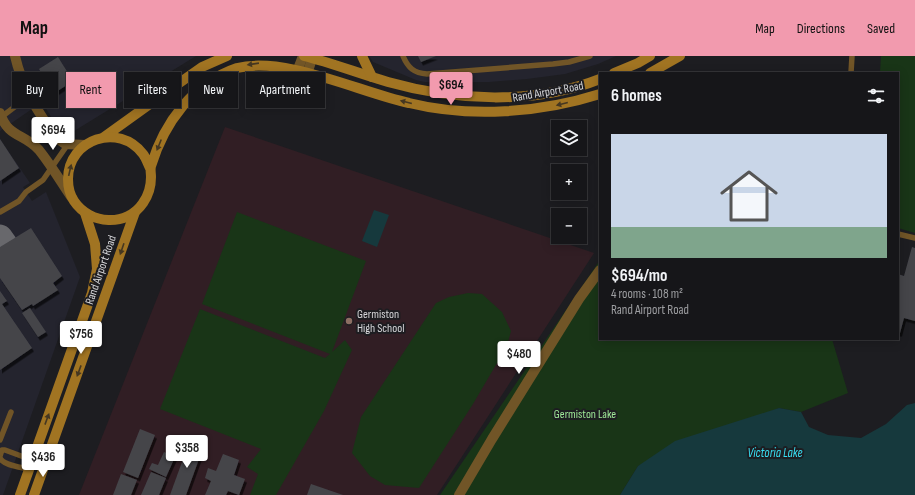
<!DOCTYPE html>
<meta charset="utf-8">
<style>
:root{--surface:#161619;--page:#1f1f22;--text:#f1f3f6;--muted:#9e9fa2;--line:#353538;--accent:#f29aae}
body{margin:0;font-family:"Sofia Sans Condensed",sans-serif;background:var(--page);color:var(--text);height:100vh;display:flex;flex-direction:column;font-size:15px;white-space:nowrap}
*{box-sizing:border-box;margin:0}
p{font-size:13px;color:var(--muted)}
.icon{flex:none;width:22px;height:22px;fill:none;stroke:currentColor;stroke-width:2;stroke-linecap:round;stroke-linejoin:round}
.map{position:relative;flex:1;overflow:hidden}
.drawer{position:absolute;left:599px;top:16px;width:300px;height:268px;display:flex;flex-direction:column;background:var(--surface);border-radius:0px;box-shadow:0 2px 10px #0003,0 0 0 1px var(--line)}
.drawer>*{flex:none}
.hud{position:absolute;left:12px;top:16px;width:380px;height:36px;display:flex;gap:8px}
.buttons{position:absolute;left:551px;top:64px;display:grid;gap:8px}
.buttons a{display:grid;place-items:center;width:36px;height:36px;border-radius:0px;background:var(--surface);box-shadow:0 2px 10px #0003,0 0 0 1px var(--line);font-size:20px}
.price{position:absolute;translate:-50% -34px;padding:0 9px;border-radius:4px;background:#fff;color:#222;font-size:13px;line-height:26px;filter:drop-shadow(0 1px 2px #0008)}
.price::after{content:'';position:absolute;left:50%;top:24px;width:12px;height:9px;margin-left:-6px;background:inherit;clip-path:polygon(0 0,100% 0,50% 100%)}
.price.active{background:var(--accent);color:#111}
ul{padding:0;list-style:none}
li{display:grid;align-content:center;gap:8px;height:212px;padding:0 12px}
li span{display:grid;place-items:center;height:124px;border-radius:0px;color:#555}
li>.icon{margin-inline-start:auto}
span .icon{width:72px;height:72px;fill:#fffc;stroke-width:1}
li b{font-size:17px}
h2{display:flex;justify-content:space-between;align-items:center;height:48px;padding:0 12px;font-size:17px}
.tag{padding:0 14px;border-radius:0px;background:var(--surface);box-shadow:0 2px 10px #0003,0 0 0 1px var(--line);font-size:14px;line-height:36px}
.tag.active{background:var(--accent);color:#111}
header{display:flex;align-items:center;gap:24px;box-sizing:border-box;height:56px;padding:0 20px;background:var(--accent);color:#111}
header strong{font-size:19px}
nav{display:flex;gap:22px;margin-inline-start:auto;font-size:14px}
.map>svg:first-child{display:block}
.built{fill:#24242e}
.education{fill:#311e24}
.green{fill:#193517}
.water{fill:#16393d}
.lines{fill:none;stroke-linecap:round;stroke-linejoin:round}
.taxiway{stroke:#68686c;stroke-width:25}
.building{fill:#45454a;filter:url(#shadow)}
.lane{stroke:#715527;stroke-width:5.5}
.street{stroke:#715527;stroke-width:10}
.secondary{stroke:#a17422;stroke-width:10}
.oneway{fill:#453721}
.education-dot{fill:#8d6e63;stroke:#1d1d21;stroke-width:1.5}
.labels{text-anchor:middle;dominant-baseline:central;stroke-width:4;stroke-linejoin:round;paint-order:stroke}
.street-label{font-size:12px;fill:#d6d6d9;stroke:#1d1d21}
.poi-label{font-size:12px;fill:#d6d6d9;stroke:#1d1d21;text-anchor:start}
.park-label{font-size:12px;fill:#9fe998;stroke:#1d1d21}
.water-label{font-size:13px;font-style:italic;fill:#38dff3;stroke:#1d1d21}
</style>
<header>
<strong>Map</strong>
<nav><a>Map</a><a>Directions</a><a>Saved</a></nav>
</header>
<div class="map">
<svg width="915" height="439" viewBox="0 0 915 439">
<defs>
<filter id="shadow"><feDropShadow dx="2" dy="3.5" stdDeviation="0" flood-color="#0009"/></filter>
</defs>
<rect width="100%" height="100%" fill="#1d1d21"/>
<g class="built">
<polygon points="0,0 196,0 66,80 61,77 42,46 0,75"/>
<polygon points="369,0 616,0 598,8 565,18 527,23 489,26 425,26 416,24 373,6"/>
<polygon points="0,83 30,127 23,131 32,145 46,136 80,221 3,439 0,439"/>
</g>
<polygon class="education" points="225,71 594,197 437,439 79,439"/>
<g class="green">
<polygon points="881,0 915,0 915,177 898,172 898,17 880,17"/>
<polygon points="237,156 366,205 332,296 345,284 352,294 324,355 276,439 250,439 258,418 247,411 261,393 160,353 200,253 325,302 330,298 202,248"/>
<polygon points="600,204 600,283 832,283 848,337 801,356 779,352 638,410 620,439 440,439"/>
<polygon points="468,237 482,238 502,256 511,275 507,290 473,348 419,432 385,429 370,420 352,397 361,361 436,247 449,241"/>
</g>
<g class="water">
<polygon points="374,154 389,159 377,191 362,185"/>
<polygon points="915,347 915,439 620,439 638,410 675,385 779,352 801,356 809,371 828,379 861,382 886,368 907,349"/>
</g>
<g class="lines">
<polyline class="taxiway" points="0,181 5,188"/>
</g>
<g class="building">
<polygon points="418,0 436,0 421,6"/>
<polygon points="58,1 73,25 53,38 39,13"/>
<polygon points="0,83 19,112 0,125"/>
<polygon points="31,172 62,220 53,227 58,234 33,250 32,248 22,254 0,222 0,191"/>
<polygon points="912,191 915,192 915,265 904,262 900,277 898,277 898,218 904,220"/>
<polygon points="0,235 7,245 2,248 32,292 0,314"/>
<polygon points="30,252 46,276 38,281 22,257"/>
<polygon points="140,373 155,379 138,422 123,416"/>
<polygon points="190,384 204,389 186,439 170,439"/>
<polygon points="164,396 175,401 166,421 149,413 152,407 158,409"/>
<polygon points="223,398 239,404 234,419 245,423 239,439 228,435 226,439 205,439 211,425 205,422 208,412 216,415"/>
<polygon points="151,416 166,422 159,439 141,439"/>
<polygon points="121,418 137,424 131,439 113,439"/>
<polygon points="311,428 343,439 307,439"/>
</g>
<g class="lines">
<g class="lane">
<path d="M403,0C408,12 414,17 427,18L553,8L569,6L590,0"/>
<polyline points="851,17 852,0"/>
<polyline points="0,62 29,40"/>
<polyline points="0,156 19,145 26,136 43,124 68,88"/>
<polyline points="898,178 915,182"/>
<polyline points="0,384 11,356"/>
<polyline points="0,400 2,394 5,394 32,404"/>
<path d="M0,402C4,410 21,411 29,413"/>
</g>
<g class="street">
<path d="M15,0C22,31 38,58 58,83L65,88L85,89"/>
<polyline points="298,13 303,0"/>
<polyline points="308,15 313,0"/>
<path d="M0,57C8,82 24,77 39,94C51,109 61,126 72,142"/>
<polyline points="459,439 492,383 579,243 600,214"/>
</g>
<g class="secondary">
<path d="M304,0C332,7 360,18 388,26C455,45 534,49 600,23"/>
<polyline points="362,0 372,21"/>
<polyline points="614,17 638,7 650,0"/>
<polyline points="650,17 680,0"/>
<polyline points="104,81 168,35 202,11 227,0"/>
<path d="M150,112C148,108 146,102 143,98C119,66 68,83 68,123C68,130 70,139 74,145C90,169 127,171 143,147C148,140 151,130 151,121C151,117 150,114 151,110C164,67 193,27 237,12C286,0 359,36 409,47C470,62 540,57 600,38"/>
<polyline points="20,439 92,237 97,213 95,188 85,157"/>
<polyline points="34,439 135,156"/>
</g>
</g>
<defs><path id="oneway-solid" d="M-6-.8H1V-3.2L6.5 0L1 3.2V.8H-6Z"/></defs>
<g class="oneway">
<use href="#oneway-solid" transform="translate(253 8) rotate(172)"/>
<use href="#oneway-solid" transform="translate(406 46) rotate(-166)"/>
<use href="#oneway-solid" transform="translate(562 48) rotate(166)"/>
<use href="#oneway-solid" transform="translate(159 89) rotate(112)"/>
<use href="#oneway-solid" transform="translate(70 114) rotate(-77)"/>
<use href="#oneway-solid" transform="translate(122 193) rotate(109)"/>
<use href="#oneway-solid" transform="translate(79 315) rotate(110)"/>
<use href="#oneway-solid" transform="translate(47 363) rotate(-70)"/>
</g>
<circle class="education-dot" cx="349" cy="265" r="4"/>
<g class="labels">
<g class="street-label">
<text transform="translate(548 36) rotate(-10)">Rand Airport Road</text>
<text transform="translate(101 214) rotate(-71)">Rand Airport Road</text>
</g>
<g class="poi-label">
<text x="357" y="258">Germiston<tspan x="357" dy="14">High School</tspan></text>
</g>
<g class="park-label">
<text x="585" y="358">Germiston Lake</text>
</g>
<g class="water-label">
<text x="775" y="397">Victoria Lake</text>
</g>
</g>
</svg>
<div class="buttons">
<a><svg class="icon" aria-label="layers" viewBox="0 0 24 24"><path d="M12 4l9 5-9 5-9-5zM3 14l9 5 9-5"/></svg></a>
<a>+</a>
<a>−</a>
</div>
<b class="price active" style="left:451px;top:50px">$694</b>
<b class="price" style="left:53px;top:95px">$694</b>
<b class="price" style="left:81px;top:299px">$756</b>
<b class="price" style="left:519px;top:319px">$480</b>
<b class="price" style="left:187px;top:413px">$358</b>
<b class="price" style="left:43px;top:422px">$436</b>
<div class="hud">
<a class="tag">Buy</a>
<a class="tag active">Rent</a>
<a class="tag">Filters</a>
<a class="tag">New</a>
<a class="tag">Apartment</a>
</div>
<section class="drawer">
<h2>6 homes<svg class="icon" aria-label="filters" viewBox="0 0 24 24"><path d="M4 7h16M4 17h16"/><circle cx="9" cy="7" r="2"/><circle cx="15" cy="17" r="2"/></svg></h2>
<ul>
<li><span style="background:linear-gradient(#c9d6e8 75%,#7fa58c 0)"><svg class="icon" aria-label="home" viewBox="0 0 24 24"><path d="M3 11l9-7 9 7M6 9v11h12V9"/></svg></span><div><b>$694/mo</b><p>4 rooms · 108 m²</p><p>Rand Airport Road</p></div></li>
</ul>
</section>
</div>
